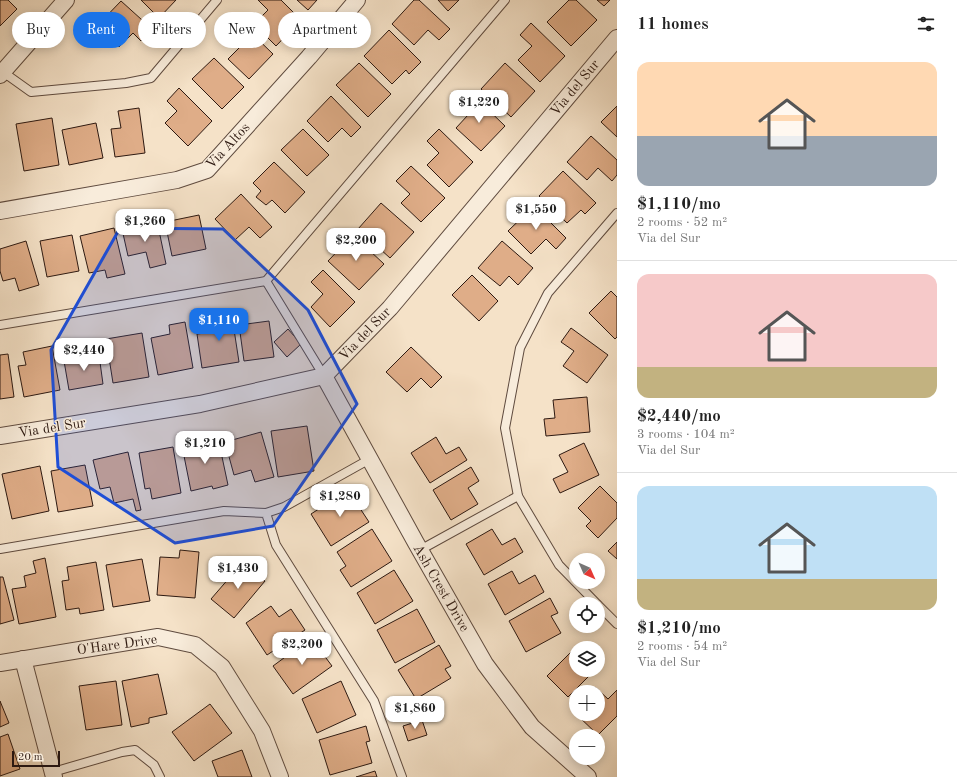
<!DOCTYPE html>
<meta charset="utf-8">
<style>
:root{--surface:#fff;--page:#f2f2f2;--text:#222;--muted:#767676;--line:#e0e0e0;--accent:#1a73e8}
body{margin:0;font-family:"Old Standard TT",serif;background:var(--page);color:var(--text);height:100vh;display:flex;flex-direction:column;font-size:15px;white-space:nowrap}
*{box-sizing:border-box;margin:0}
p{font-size:13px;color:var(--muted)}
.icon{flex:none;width:22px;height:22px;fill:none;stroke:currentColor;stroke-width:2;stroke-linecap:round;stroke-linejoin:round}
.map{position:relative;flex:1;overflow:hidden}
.details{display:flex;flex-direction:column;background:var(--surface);width:340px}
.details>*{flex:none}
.top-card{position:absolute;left:12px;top:12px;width:380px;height:36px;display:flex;gap:8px}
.needle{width:26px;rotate:135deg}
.fabs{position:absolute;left:569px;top:553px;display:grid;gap:8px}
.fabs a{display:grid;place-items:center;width:36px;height:36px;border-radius:50%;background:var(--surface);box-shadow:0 2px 10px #0003;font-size:20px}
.scale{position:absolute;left:12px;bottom:10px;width:48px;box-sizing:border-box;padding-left:4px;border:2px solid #2d1911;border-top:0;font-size:11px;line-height:14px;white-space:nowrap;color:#2d1911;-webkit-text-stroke:3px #f8ecdb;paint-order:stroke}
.price{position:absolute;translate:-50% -34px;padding:0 9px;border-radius:8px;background:#fff;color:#222;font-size:13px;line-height:26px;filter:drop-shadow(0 1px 2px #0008)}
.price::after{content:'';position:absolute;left:50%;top:24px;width:12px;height:9px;margin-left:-6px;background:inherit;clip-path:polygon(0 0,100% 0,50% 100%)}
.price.on{background:var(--accent);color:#fff}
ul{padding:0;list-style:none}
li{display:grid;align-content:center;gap:8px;height:212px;padding:0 20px}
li+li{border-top:1px solid var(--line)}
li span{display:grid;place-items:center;height:124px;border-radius:12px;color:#555}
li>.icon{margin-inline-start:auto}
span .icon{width:72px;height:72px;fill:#fffc;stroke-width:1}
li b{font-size:17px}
h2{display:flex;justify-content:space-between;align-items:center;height:48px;padding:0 20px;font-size:17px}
.pill{padding:0 14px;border-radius:18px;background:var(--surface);box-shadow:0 2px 10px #0003;font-size:14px;line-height:36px}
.pill.on{background:var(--accent);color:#fff}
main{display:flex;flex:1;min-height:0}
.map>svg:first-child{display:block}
.building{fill:#dfad88;stroke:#2d1911}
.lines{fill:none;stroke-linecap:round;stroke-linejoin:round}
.lane-casing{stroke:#5f4b3f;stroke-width:10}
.street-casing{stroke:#5f4b3f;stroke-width:18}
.lane{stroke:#f8ecdb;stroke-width:8}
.street{stroke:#f8ecdb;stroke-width:16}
.marked{fill:#1d4ed8;fill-opacity:0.2;stroke:#1d4ed8;stroke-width:3;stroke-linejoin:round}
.labels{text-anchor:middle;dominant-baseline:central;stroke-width:3;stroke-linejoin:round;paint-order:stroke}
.street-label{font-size:14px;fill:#2d1911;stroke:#f8ecdb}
</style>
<main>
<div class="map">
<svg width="617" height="777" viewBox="0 0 617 777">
<rect width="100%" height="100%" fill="#f5e2c8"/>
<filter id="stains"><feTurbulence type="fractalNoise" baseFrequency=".005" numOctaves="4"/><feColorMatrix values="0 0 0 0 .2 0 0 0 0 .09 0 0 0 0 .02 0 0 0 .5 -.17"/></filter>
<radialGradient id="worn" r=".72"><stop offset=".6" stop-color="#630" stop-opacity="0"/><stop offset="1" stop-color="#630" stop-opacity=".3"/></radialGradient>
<g class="building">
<polygon points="0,0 8,0 17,9 0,26"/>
<polygon points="141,0 176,0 159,18"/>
<polygon points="258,0 281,0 301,20 276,46 254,24 268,10"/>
<polygon points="297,0 317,0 308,10"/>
<polygon points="414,0 419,0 450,29 439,40 428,30 414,45 392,24"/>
<polygon points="438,0 459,0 448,11"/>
<polygon points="569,0 576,0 597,20 571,46 547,22"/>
<polygon points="597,0 610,0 604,6"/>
<polygon points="121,1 152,29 141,41 133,33 119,47 97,26"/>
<polygon points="241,23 273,54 249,79 228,59 241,46 229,35"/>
<polygon points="531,23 565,56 540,82 518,60 532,46 520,35"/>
<polygon points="389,30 421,62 409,74 406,70 392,84 364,56"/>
<polygon points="214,58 244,87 222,109 192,79"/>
<polygon points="359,63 391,94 368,117 336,85"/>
<polygon points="505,63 535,91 511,117 481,89"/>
<polygon points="179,88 212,121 188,146 165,123 177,111 167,101"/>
<polygon points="473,95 505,126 481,151 456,128 468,115 461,108"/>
<polygon points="331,96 361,127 351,137 342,128 328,142 307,121"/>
<polygon points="617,106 617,137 601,122"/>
<polygon points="139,108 145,153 115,157 111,129 121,128 118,111"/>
<polygon points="52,118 59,165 24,171 16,124"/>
<polygon points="96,123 103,158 69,165 62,130"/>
<polygon points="303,129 329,155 307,176 281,150"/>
<polygon points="439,129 473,162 449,187 427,165 439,153 427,141"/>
<polygon points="591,136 617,160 617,175 612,181 598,168 587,180 567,162"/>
<polygon points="274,162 305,192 285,213 272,200 266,205 256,197 261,191 253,183"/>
<polygon points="411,166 445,198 421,222 401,203 410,194 396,181"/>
<polygon points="563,171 596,203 585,214 581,210 567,223 539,196"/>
<polygon points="241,194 272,227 260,238 249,227 235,240 215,219"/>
<polygon points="381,203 414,232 390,258 358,229"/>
<polygon points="534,206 566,238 556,249 546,239 531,254 508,231"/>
<polygon points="199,215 206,249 172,256 165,222"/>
<polygon points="157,221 166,264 150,268 146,252 128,256 122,229"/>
<polygon points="114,228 125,274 107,278 105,270 89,273 80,236"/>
<polygon points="72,235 79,271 47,277 40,241"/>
<polygon points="353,235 384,264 359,290 328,261"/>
<polygon points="26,241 39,285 19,291 15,278 3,281 0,271 0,249"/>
<polygon points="502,241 533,268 518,285 509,276 500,286 478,268"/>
<polygon points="323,270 355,302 330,327 311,307 323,294 311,282"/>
<polygon points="472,275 498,301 479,321 452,295"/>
<polygon points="611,291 617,297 617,337 615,339 589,313"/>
<polygon points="231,310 239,362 202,368 197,334 213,332 210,313"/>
<polygon points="269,321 274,357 244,361 239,325"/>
<polygon points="185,322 193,368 158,375 151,338 170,334 169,325"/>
<polygon points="571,328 608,355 587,383 563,366 574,351 561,342"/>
<polygon points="288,329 301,344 287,357 274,342"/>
<polygon points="142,333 149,377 113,383 106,339"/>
<polygon points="52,346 60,390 24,397 18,366 26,365 23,352"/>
<polygon points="411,347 442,377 431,388 421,378 407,392 386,372"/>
<polygon points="8,354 14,397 0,399 0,355"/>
<polygon points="99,355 103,384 69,390 64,361"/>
<polygon points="587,397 590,432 546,436 544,419 555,418 553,400"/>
<polygon points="307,426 314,471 278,477 271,431"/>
<polygon points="261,432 274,477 255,482 251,470 234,475 225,442"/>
<polygon points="436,437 446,454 459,447 467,460 430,483 411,453"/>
<polygon points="218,438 228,485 213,489 212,486 191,491 182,446"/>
<polygon points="584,443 599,475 560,493 553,479 568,472 559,455"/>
<polygon points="173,447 181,493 152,499 150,488 145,489 139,453"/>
<polygon points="128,452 141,510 136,511 133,499 114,503 110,487 100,489 93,460"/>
<polygon points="85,465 93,506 58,512 51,471"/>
<polygon points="40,466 49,511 12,519 2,474"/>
<polygon points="471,467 479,481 468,488 478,504 451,520 433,490"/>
<polygon points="600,486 617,503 617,518 598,538 586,526 591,521 578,508"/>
<polygon points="348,490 369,522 331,546 311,514"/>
<polygon points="372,529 392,561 351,587 340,570 346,566 337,552"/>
<polygon points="492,529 502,545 515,538 523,552 484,575 466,544"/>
<polygon points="617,542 617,559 608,551"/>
<polygon points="180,550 199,552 195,598 157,595 160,557 179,558"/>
<polygon points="45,558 56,617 19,624 12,589 26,587 24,576 36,573 33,561"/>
<polygon points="142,559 150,601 113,607 106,565"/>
<polygon points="96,562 104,610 80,614 79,608 66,610 62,581 69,580 67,567"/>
<polygon points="243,562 265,581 234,618 211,599"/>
<polygon points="394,570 413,601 375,624 357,593"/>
<polygon points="512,571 519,584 535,575 544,592 505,615 488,584"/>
<polygon points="0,577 3,577 14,620 0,624"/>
<polygon points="550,598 558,613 551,616 561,633 526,652 509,621"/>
<polygon points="271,606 279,617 291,609 305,630 267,655 246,623"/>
<polygon points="417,609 435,642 395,663 377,630"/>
<polygon points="311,638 332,666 293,694 273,666"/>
<polygon points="439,645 451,666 445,669 451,678 416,699 398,670"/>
<polygon points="577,646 579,648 576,648 576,670 595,670 568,697 547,676"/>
<polygon points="158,674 167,714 149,718 149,723 131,727 122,681"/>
<polygon points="116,681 122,725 86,730 79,686"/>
<polygon points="341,681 356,715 317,733 302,699"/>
<polygon points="595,687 608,699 617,690 617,716 598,735 576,714 598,714 598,692 590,692"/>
<polygon points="0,701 9,723 0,727"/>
<polygon points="210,704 232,733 194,761 172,732"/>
<polygon points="422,720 427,735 408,741 403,726"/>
<polygon points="366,726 370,741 366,742 372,763 330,775 319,740"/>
<polygon points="8,734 20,769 0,776 0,737"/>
<polygon points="242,750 252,777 218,777 212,761"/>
<polygon points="375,771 377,777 356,777"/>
</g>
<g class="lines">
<g class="lane-casing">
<g id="lane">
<polyline points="3,72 31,92 126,83 151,78 217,0"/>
<polyline points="266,281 324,376"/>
<polyline points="0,325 266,281 505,0"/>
<polyline points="266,513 284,507 370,459"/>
<polyline points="0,549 224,511 266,513 276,545 374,701 402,777"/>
<polyline points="420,550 518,496"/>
<polyline points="597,604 559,565 518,496 505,428 520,348 548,293 617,213"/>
<polyline points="598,605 617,624"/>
<polyline points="53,772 122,752 135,750 154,765 160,777"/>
</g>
</g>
<g class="street-casing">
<g id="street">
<polyline points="0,75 66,0"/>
<polyline points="0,211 177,180 207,170 309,57 357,0"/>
<polyline points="324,376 416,543 485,664 532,727 588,777"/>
<polyline points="0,436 200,404 324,376 390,308 617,38"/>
<polyline points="23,659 54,777"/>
<polyline points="0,663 158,637 195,645 222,667 262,731 280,777"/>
</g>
</g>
<use href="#lane" class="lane"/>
<use href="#street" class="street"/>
</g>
<path class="marked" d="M120,228L223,229L308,310L357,404L273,526L175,543L58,467L51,350Z"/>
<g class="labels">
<g class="street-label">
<text transform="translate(575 88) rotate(-50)">Via del Sur</text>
<text transform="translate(228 146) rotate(-47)">Via Altos</text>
<text transform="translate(365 334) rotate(-46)">Via del Sur</text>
<text transform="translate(52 428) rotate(-9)">Via del Sur</text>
<text transform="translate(441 588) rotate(60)">Ash Crest Drive</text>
<text transform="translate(117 645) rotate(-8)">O'Hare Drive</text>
</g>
</g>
<rect width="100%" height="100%" filter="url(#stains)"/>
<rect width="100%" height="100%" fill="url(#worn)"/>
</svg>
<div class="fabs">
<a><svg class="needle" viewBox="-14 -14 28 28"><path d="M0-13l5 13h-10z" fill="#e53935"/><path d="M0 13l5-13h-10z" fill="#767676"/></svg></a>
<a><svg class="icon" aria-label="locate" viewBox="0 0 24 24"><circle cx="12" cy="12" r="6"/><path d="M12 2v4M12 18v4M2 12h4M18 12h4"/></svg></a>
<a><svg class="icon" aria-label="layers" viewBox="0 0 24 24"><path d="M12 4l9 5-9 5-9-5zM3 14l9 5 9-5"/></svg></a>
<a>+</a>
<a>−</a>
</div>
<div class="scale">20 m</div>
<b class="price" style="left:479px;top:124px">$1,220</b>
<b class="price" style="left:536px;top:231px">$1,550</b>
<b class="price" style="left:145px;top:243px">$1,260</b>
<b class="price" style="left:356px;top:262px">$2,200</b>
<b class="price on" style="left:219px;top:342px">$1,110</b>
<b class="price" style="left:84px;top:372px">$2,440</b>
<b class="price" style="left:205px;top:465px">$1,210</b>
<b class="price" style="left:340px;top:518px">$1,280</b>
<b class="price" style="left:238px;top:590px">$1,430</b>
<b class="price" style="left:302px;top:666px">$2,200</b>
<b class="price" style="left:415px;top:730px">$1,860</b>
<div class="top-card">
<a class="pill">Buy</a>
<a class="pill on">Rent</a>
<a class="pill">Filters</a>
<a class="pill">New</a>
<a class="pill">Apartment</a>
</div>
</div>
<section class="details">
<h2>11 homes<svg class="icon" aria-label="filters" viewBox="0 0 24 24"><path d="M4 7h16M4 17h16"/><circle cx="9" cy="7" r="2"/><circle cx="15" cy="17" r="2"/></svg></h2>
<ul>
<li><span style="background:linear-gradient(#ffd9b3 60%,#9aa5b1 0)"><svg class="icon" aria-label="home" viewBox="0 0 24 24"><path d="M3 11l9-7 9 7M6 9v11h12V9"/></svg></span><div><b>$1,110/mo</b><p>2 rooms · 52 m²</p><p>Via del Sur</p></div></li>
<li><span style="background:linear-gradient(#f6c9c9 75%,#c2b280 0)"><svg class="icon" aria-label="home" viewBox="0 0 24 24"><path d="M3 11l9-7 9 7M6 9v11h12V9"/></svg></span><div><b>$2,440/mo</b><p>3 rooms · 104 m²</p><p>Via del Sur</p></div></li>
<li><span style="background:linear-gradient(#bfe0f5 75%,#c2b280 0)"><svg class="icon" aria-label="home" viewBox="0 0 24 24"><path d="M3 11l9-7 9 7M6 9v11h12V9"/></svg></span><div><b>$1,210/mo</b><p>2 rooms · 54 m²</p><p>Via del Sur</p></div></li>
</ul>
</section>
</main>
